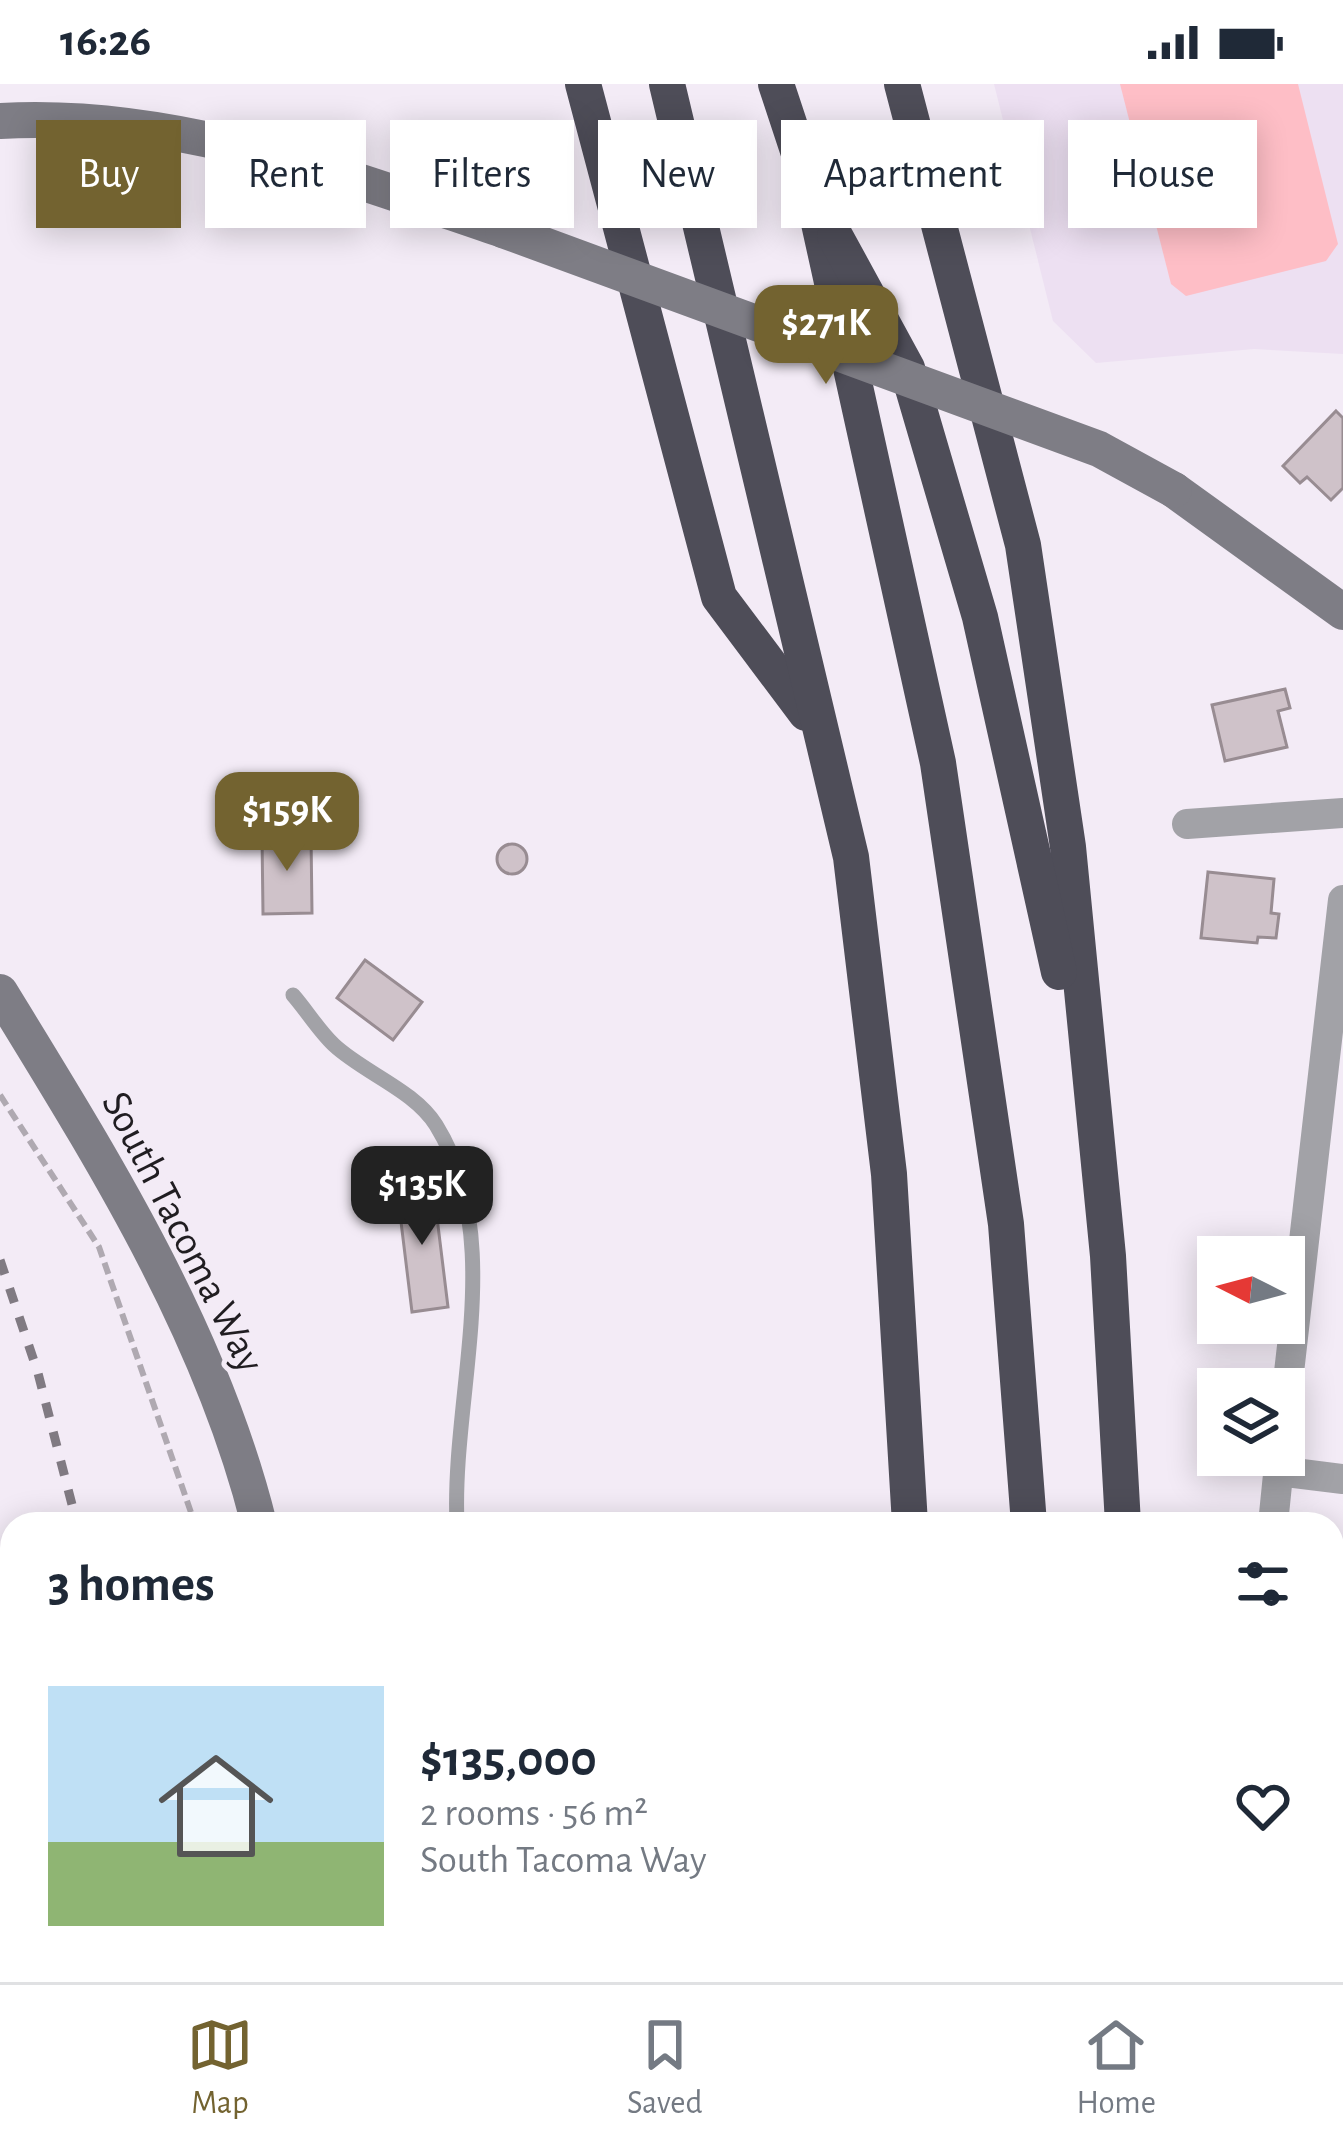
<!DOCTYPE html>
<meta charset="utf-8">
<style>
:root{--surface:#fff;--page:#f2f2f3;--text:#1f2937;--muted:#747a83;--line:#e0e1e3;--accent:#736330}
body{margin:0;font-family:"Alegreya Sans",sans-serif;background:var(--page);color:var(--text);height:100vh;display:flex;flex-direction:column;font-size:45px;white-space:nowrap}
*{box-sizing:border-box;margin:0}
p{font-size:39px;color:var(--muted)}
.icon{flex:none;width:66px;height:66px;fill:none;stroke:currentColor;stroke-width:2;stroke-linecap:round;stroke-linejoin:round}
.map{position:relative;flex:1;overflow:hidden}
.drawer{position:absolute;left:0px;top:1428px;width:1344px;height:471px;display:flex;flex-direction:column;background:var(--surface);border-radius:36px 36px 0 0;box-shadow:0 6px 30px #0003}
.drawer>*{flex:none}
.hud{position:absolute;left:36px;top:36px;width:1272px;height:108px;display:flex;gap:24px}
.needle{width:78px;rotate:276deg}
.buttons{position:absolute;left:1197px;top:1152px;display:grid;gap:24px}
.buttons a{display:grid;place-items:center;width:108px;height:108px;border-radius:0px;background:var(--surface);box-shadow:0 6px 30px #0003;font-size:60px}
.price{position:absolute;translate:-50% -102px;padding:0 27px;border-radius:24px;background:var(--accent);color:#fff;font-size:39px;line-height:78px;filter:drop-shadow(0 3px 6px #0008)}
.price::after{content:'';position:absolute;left:50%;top:72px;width:36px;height:27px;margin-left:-18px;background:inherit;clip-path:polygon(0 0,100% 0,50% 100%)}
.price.selected{background:#222;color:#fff}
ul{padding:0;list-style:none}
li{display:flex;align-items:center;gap:36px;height:300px;padding:0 48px}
li span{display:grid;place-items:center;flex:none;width:336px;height:240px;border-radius:0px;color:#555}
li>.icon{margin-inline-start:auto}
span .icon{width:144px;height:144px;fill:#fffc;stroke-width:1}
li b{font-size:51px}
h2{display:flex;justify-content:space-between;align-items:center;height:144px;padding:0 48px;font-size:51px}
.tag{padding:0 42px;border-radius:0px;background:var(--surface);box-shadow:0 6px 30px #0003;font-size:42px;line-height:108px}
.tag.selected{background:var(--accent);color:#fff}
.status{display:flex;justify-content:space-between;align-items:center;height:84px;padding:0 60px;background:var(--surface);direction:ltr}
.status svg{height:33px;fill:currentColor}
.tabs{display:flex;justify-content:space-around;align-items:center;height:168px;border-top:3px solid var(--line);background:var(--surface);font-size:33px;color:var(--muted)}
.tabs a{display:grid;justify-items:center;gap:6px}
.tabs .selected{color:var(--accent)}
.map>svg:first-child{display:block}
.built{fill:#ede0f2}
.green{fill:#febec6}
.building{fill:#cfc2c9;stroke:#988c92;stroke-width:3}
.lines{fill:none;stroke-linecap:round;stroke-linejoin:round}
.path{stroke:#afa9b1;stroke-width:6;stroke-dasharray:12 6;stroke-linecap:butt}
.lane{stroke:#a2a2a7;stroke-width:15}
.street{stroke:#a2a2a7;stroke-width:30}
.secondary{stroke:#7e7d85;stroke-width:36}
.highway{stroke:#4e4d58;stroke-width:36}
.rail{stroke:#807a82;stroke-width:9;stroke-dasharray:15 15;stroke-linecap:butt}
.secondary-bridge{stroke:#7e7d85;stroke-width:36}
.labels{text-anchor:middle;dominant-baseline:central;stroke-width:10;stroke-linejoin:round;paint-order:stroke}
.street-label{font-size:42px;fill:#201d21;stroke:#f3ebf6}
</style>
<div class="status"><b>16:26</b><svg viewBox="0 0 49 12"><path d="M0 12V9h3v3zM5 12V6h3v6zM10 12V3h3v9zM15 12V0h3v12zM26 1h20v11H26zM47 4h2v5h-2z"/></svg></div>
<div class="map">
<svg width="1343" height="1898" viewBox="0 0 1343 1898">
<rect width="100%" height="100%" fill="#f3ebf6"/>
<polygon class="built" points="994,0 1343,0 1343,270 1254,265 1096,279 1053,237"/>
<polygon class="green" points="1120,0 1298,0 1338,160 1326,177 1186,212 1171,200"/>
<g class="building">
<polygon points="1336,327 1343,334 1343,404 1331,416 1307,393 1300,399 1283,382"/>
<polygon points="1285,605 1290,624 1278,627 1287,663 1225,677 1212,621"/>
<polygon points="262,751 311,751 312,829 263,830"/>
<circle cx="512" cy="775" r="15"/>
<polygon points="1208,788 1274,795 1271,829 1279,830 1276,854 1258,853 1257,859 1201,854"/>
<polygon points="365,876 422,918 393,956 337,914"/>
<polygon points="433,1101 448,1223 412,1228 397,1105"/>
<polygon points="1332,1518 1343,1519 1343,1573 1332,1572"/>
<polygon points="1332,1594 1343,1595 1343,1649 1332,1648"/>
<polygon points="1332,1664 1343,1665 1343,1720 1332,1718"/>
</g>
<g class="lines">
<g class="path">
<polyline points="0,1011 99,1163 195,1440"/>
<polyline points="240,1887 241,1898"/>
</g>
<g class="lane">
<path d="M293,911C307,927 319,947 334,961C364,989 414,1006 436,1041C508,1157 451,1312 457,1440"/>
<polyline points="459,1898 459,1887"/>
</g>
<g class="street">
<polyline points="1187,740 1343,729"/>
<polyline points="1284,1332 1343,816"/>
<polyline points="1278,1387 1343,1395"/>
<polyline points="1273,1440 1280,1371"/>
<polyline points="1239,1887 1240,1898"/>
</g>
<g class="secondary">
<path d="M0,37C175,27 340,91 503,146"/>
<polyline points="1174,406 1343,528"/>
<path d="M0,908C103,1076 211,1247 259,1440"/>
<polyline points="328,1887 329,1898"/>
</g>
<g class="highway">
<polyline points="583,0 719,513 806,629"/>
<polyline points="667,0 851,773 889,1090 910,1440"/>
<polyline points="776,0 813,112 938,679 1006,1140 1029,1440"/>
<polyline points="902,0 1023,461 1068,763 1108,1172 1123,1440"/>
<polyline points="835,152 907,284 980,533 1059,888"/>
<polyline points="902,1898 903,1887"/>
<polyline points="1029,1898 1030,1887"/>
<polyline points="1118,1898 1119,1887"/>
</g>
<g class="rail">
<polyline points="0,1176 38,1289 77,1440"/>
<polyline points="109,1887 109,1898"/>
</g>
<polyline class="secondary-bridge" points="503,146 1099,365 1174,406"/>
</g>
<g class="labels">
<g class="street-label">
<text transform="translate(183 1148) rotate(63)">South Tacoma Way</text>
</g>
</g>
</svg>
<div class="buttons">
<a><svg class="needle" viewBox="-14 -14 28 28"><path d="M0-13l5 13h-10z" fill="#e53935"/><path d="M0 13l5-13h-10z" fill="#747a83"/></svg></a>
<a><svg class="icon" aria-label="layers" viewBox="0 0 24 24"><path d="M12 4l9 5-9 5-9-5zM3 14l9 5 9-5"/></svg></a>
</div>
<b class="price" style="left:826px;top:303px">$271K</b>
<b class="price" style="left:287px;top:790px">$159K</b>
<b class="price selected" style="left:422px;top:1164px">$135K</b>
<div class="hud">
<a class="tag selected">Buy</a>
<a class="tag">Rent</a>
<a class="tag">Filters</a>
<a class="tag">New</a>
<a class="tag">Apartment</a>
<a class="tag">House</a>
</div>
<section class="drawer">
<h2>3 homes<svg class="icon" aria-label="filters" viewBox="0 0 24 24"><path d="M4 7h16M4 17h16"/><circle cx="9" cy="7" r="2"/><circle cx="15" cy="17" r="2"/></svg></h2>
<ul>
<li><span style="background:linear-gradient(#bfe0f5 65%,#8fb573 0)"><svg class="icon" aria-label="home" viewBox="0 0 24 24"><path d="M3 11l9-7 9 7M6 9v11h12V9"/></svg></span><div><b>$135,000</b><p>2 rooms · 56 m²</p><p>South Tacoma Way</p></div><svg class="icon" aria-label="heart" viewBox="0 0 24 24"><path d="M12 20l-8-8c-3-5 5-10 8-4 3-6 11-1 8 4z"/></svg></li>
</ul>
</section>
</div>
<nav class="tabs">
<a class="selected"><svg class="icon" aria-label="map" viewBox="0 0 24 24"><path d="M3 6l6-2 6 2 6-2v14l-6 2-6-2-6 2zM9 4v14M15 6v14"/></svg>Map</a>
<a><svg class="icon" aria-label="saved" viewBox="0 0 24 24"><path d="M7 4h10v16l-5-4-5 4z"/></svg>Saved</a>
<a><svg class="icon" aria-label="home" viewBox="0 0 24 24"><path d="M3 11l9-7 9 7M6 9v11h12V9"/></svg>Home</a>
</nav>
